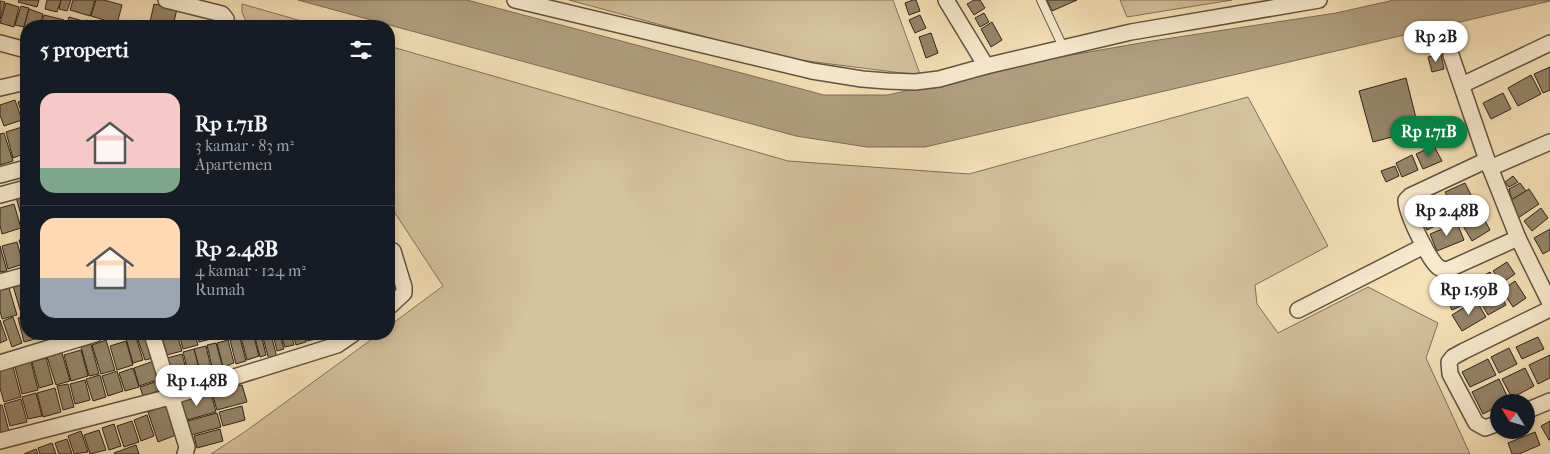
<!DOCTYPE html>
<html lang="id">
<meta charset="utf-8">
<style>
:root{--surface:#171b24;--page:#242831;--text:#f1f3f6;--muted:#9ea1a6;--line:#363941;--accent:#0b8043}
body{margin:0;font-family:"IM FELL French Canon",serif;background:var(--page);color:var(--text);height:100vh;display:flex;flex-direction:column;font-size:19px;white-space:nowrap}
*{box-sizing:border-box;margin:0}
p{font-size:16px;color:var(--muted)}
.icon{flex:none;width:28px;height:28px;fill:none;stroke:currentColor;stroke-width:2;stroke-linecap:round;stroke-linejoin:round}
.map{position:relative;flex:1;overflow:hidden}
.drawer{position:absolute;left:20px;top:20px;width:375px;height:320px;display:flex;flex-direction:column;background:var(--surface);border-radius:20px;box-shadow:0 2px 8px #0003}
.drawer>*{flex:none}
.needle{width:32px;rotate:307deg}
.fabs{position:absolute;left:1490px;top:394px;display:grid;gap:10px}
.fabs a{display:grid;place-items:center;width:45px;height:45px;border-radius:50%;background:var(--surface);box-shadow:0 2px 8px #0003;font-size:25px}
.price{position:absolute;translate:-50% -42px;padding:0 11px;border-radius:18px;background:#fff;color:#222;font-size:16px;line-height:32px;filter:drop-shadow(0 1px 2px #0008)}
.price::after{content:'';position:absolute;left:50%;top:30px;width:15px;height:11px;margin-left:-8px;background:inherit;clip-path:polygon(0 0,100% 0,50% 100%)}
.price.current{background:var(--accent);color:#fff}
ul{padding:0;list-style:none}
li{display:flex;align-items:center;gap:15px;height:125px;padding:0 20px}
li+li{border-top:1px solid var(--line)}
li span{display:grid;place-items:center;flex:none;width:140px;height:100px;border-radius:15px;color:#555}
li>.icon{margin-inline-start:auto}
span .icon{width:60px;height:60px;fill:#fffc;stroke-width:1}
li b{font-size:21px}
h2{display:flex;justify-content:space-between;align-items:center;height:60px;padding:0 20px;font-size:21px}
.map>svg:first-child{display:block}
.green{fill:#d5c29e;stroke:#81725b}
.water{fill:#b2a183;stroke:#7d6e58}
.building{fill:#96866c;stroke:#2d2218}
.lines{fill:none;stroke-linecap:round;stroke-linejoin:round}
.service-casing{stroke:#605240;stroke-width:10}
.minor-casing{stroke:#605240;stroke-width:18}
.service{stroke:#faedd2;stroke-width:8}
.minor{stroke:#faedd2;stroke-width:15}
</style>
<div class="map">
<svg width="1550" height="454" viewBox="0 0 1550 454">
<rect width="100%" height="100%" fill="#f7e3ba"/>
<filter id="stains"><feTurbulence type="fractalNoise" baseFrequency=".004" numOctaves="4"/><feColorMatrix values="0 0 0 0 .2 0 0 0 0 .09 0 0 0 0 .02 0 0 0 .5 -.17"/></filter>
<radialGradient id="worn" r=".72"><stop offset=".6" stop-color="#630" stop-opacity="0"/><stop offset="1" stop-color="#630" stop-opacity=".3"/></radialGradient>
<g class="green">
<polygon points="569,0 893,0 920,74 902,73 783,58"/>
<polygon points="1120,0 1232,0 1127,17"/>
<polygon points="242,4 319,26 248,26 242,12"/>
<polygon points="389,46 788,161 969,174 1248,97 1328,246 1255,285 1257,304 1278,333 1368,287 1438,323 1426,358 1470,454 211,454 246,431 379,334 389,334 389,326 443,286 389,204"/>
</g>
<polygon class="water" points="298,0 467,0 824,95 888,95 1026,63 1152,41 1336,13 1394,0 1550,0 1550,1 925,147 867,147 796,136"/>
<g class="building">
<polygon points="19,0 39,0 37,7 18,2"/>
<polygon points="47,0 61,0 57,12 45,9"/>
<polygon points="61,0 71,0 67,11 59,9"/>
<polygon points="73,0 95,0 90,16 70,10"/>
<polygon points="96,0 104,0 122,5 117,24 91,16"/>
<polygon points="913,0 916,0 920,11 909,15 905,3"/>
<polygon points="974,0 980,0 985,8 974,15 967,4"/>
<polygon points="1047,0 1077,0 1052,11"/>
<polygon points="0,1 5,2 0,19"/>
<polygon points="6,3 19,7 14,27 0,23"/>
<polygon points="154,4 177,9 173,26 150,22"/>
<polygon points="21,6 29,8 24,27 15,25"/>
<polygon points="29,9 43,14 40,26 26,26 26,31 23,30"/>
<polygon points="984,13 989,22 980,27 975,18"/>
<polygon points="44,15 64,20 62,26 41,26"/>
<polygon points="920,15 926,28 915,33 909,20"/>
<polygon points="69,17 83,21 81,26 66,26"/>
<polygon points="86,20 98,23 97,26 84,26"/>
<polygon points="992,22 1002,40 991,47 981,29"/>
<polygon points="931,33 938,53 926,58 919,37"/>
<polygon points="1441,54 1444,69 1432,72 1428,57"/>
<polygon points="1550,67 1550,90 1543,93 1534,74"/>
<polygon points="1531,75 1541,94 1518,106 1508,88"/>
<polygon points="1406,78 1419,130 1373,142 1359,91"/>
<polygon points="1503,93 1511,109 1491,119 1483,103"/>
<polygon points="26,99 26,119 24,120 18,102"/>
<polygon points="15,100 22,120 4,126 0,115 0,105"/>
<polygon points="22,127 26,140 26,153 13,158 6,132"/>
<polygon points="4,133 13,161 0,165 0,134"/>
<polygon points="1434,146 1442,161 1423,169 1416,154"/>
<polygon points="1412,155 1418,170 1402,177 1396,163"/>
<polygon points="1395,166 1399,176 1386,182 1381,171"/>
<polygon points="1513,176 1518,182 1509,187 1505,182"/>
<polygon points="1465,183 1475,203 1455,213 1445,192"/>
<polygon points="1520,183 1526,191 1512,200 1509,189"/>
<polygon points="1529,189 1539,204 1518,218 1508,202"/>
<polygon points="26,194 26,226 24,226 16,197"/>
<polygon points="1440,201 1449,219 1427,230 1419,211"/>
<polygon points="14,204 21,228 2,234 0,225 0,208"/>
<polygon points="1478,208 1490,230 1472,241 1459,219"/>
<polygon points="1541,208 1548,218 1532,231 1524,221"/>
<polygon points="1457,223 1464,240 1437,251 1430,234"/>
<polygon points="1550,229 1550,250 1543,254 1534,238"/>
<polygon points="26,238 26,262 25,262 19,240"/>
<polygon points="17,242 23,264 8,269 2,246"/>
<polygon points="0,246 7,271 0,272"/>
<polygon points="389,262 395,285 389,287"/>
<polygon points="1507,262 1515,274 1502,283 1493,271"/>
<polygon points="1490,272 1499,288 1480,298 1472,282"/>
<polygon points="1515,281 1526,298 1513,307 1502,290"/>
<polygon points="26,282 26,311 21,313 13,286"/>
<polygon points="1467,283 1474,300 1452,310 1444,293"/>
<polygon points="9,288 17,315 2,319 0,311 0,290"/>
<polygon points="1498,291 1506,305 1488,315 1480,301"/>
<polygon points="1476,300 1486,317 1462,331 1452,315"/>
<polygon points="26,316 26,334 41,334 42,337 24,342 18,318"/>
<polygon points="13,317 22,343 12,347 3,321"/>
<polygon points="0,320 7,340 0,343"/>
<polygon points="130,334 135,334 143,360 133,363 125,335"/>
<polygon points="161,334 177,334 182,351 167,355"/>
<polygon points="179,334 195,334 198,345 183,349"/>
<polygon points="197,334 210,334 211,339 199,342"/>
<polygon points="212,334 230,334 213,339"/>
<polygon points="240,334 253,334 259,356 247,360"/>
<polygon points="254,334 261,334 266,355 260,357"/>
<polygon points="262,334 271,334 277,358 269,360"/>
<polygon points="273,334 280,334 284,349 277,351"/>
<polygon points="291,334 294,345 285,347 281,336"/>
<polygon points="293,334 304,334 306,342 296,345"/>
<polygon points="305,334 319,334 320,338 307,341"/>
<polygon points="146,337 153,358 145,360 138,340"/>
<polygon points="1538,337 1544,349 1522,359 1516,347"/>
<polygon points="240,338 246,361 236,364 230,340"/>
<polygon points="106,340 115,370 101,374 92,345"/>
<polygon points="228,340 234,363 223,367 217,343"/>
<polygon points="126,341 133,365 117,370 110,346"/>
<polygon points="216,343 223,368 213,371 207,345"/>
<polygon points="91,344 99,374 89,376 81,347"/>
<polygon points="206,346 212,372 201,375 194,349"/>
<polygon points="1509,348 1517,364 1499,373 1491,357"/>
<polygon points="194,349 200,373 189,376 183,352"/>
<polygon points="81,350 88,376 71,381 64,355"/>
<polygon points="62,353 70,381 56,385 47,357"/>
<polygon points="182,354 188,377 173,381 167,358"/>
<polygon points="1550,355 1550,378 1538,384 1529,365"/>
<polygon points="46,358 53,384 39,388 32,362"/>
<polygon points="1488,359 1496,375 1470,387 1462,372"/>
<polygon points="154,361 160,379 139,386 134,368"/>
<polygon points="31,362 38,390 22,394 15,367"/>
<polygon points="13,367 21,397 4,402 0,388 0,371"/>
<polygon points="133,368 139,387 125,391 119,373"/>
<polygon points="1525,368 1534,386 1512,398 1502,379"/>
<polygon points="117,371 123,391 108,396 102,376"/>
<polygon points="100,375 106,397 93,401 86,379"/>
<polygon points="1499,379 1509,400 1505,402 1499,402 1499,406 1483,414 1472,392"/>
<polygon points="85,380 90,400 75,404 70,384"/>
<polygon points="158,381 161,390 143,396 140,387"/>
<polygon points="68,384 74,407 63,410 57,386"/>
<polygon points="242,385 247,402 217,410 212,393"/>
<polygon points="55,388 61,412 43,417 37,393"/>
<polygon points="36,393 42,416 28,419 22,397"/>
<polygon points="211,393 216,412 183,421 178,402"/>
<polygon points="21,399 27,422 10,426 4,404"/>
<polygon points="0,405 2,405 9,431 0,433"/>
<polygon points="166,405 176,435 158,442 148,412"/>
<polygon points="242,406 245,420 223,426 219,412"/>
<polygon points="217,413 221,427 188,436 184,422"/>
<polygon points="147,415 154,436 141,441 134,420"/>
<polygon points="132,421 139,442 124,447 117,426"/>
<polygon points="1550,421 1550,440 1549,440 1541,426"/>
<polygon points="114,424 121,446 109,450 102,428"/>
<polygon points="220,429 223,441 197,448 194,436"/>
<polygon points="99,430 106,450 90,454 84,435"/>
<polygon points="81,431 88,452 74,454 68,436"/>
<polygon points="1535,432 1540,445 1519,454 1512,454 1508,443"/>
<polygon points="67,439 72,454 59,454 55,443"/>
<polygon points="52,443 56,454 40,454 38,448"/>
<polygon points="136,445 139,454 114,454 114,453"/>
<polygon points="36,449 38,454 24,454"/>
</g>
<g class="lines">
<g class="service-casing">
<polyline id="service" points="1041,0 1063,47"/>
</g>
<g class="minor-casing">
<g id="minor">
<polyline points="166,0 222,14 226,19 222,26"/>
<polyline points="515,0 812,71 862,79 887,81 915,82 939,79 986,66 1131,32 1319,0"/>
<polyline points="946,0 986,66"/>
<polyline points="0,43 26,50"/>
<polyline points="1451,55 1487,160 1518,238 1550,303"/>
<polyline points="1462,85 1550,43"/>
<polyline points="0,88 26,82"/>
<path d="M1487,160L1410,196L1406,200C1406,213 1427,255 1436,265C1439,269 1442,269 1447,270L1518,238"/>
<polyline points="1490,168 1550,142"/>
<polyline points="0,175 26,168"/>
<polyline points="0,195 26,188"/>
<polyline points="389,249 393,251 404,287 404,293 389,307"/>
<polyline points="0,282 26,275"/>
<polyline points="1298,310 1424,246"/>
<polyline points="152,334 187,447 185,454"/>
<polyline points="0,363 95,334"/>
<polyline points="1526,411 1550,401"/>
<polyline points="1499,423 1485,428 1476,423 1450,374 1449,362 1453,357 1464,351 1550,309"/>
<polyline points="0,441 170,397 337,345 353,334"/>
</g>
</g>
<use href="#service" class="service"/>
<use href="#minor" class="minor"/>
</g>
<rect width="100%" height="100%" filter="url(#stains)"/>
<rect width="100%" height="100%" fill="url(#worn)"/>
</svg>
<div class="fabs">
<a><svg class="needle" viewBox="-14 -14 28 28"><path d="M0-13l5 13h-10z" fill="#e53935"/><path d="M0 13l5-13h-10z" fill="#9ea1a6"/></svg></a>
</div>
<b class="price" style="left:1436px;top:63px">Rp 2B</b>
<b class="price current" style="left:1429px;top:158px">Rp 1.71B</b>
<b class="price" style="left:1447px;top:237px">Rp 2.48B</b>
<b class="price" style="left:1469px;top:316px">Rp 1.59B</b>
<b class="price" style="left:197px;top:407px">Rp 1.48B</b>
<section class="drawer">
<h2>5 properti<svg class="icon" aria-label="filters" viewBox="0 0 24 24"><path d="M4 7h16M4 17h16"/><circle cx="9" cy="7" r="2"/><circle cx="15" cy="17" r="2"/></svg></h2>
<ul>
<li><span style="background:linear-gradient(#f6c9c9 75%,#7fa58c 0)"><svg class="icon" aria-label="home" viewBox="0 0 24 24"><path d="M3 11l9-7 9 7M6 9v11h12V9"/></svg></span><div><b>Rp 1.71B</b><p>3 kamar · 83 m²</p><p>Apartemen</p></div></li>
<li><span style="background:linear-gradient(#ffd9b3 60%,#9aa5b1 0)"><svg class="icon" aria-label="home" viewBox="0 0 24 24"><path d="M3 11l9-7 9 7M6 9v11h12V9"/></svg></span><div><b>Rp 2.48B</b><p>4 kamar · 124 m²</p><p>Rumah</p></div></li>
</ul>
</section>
</div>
